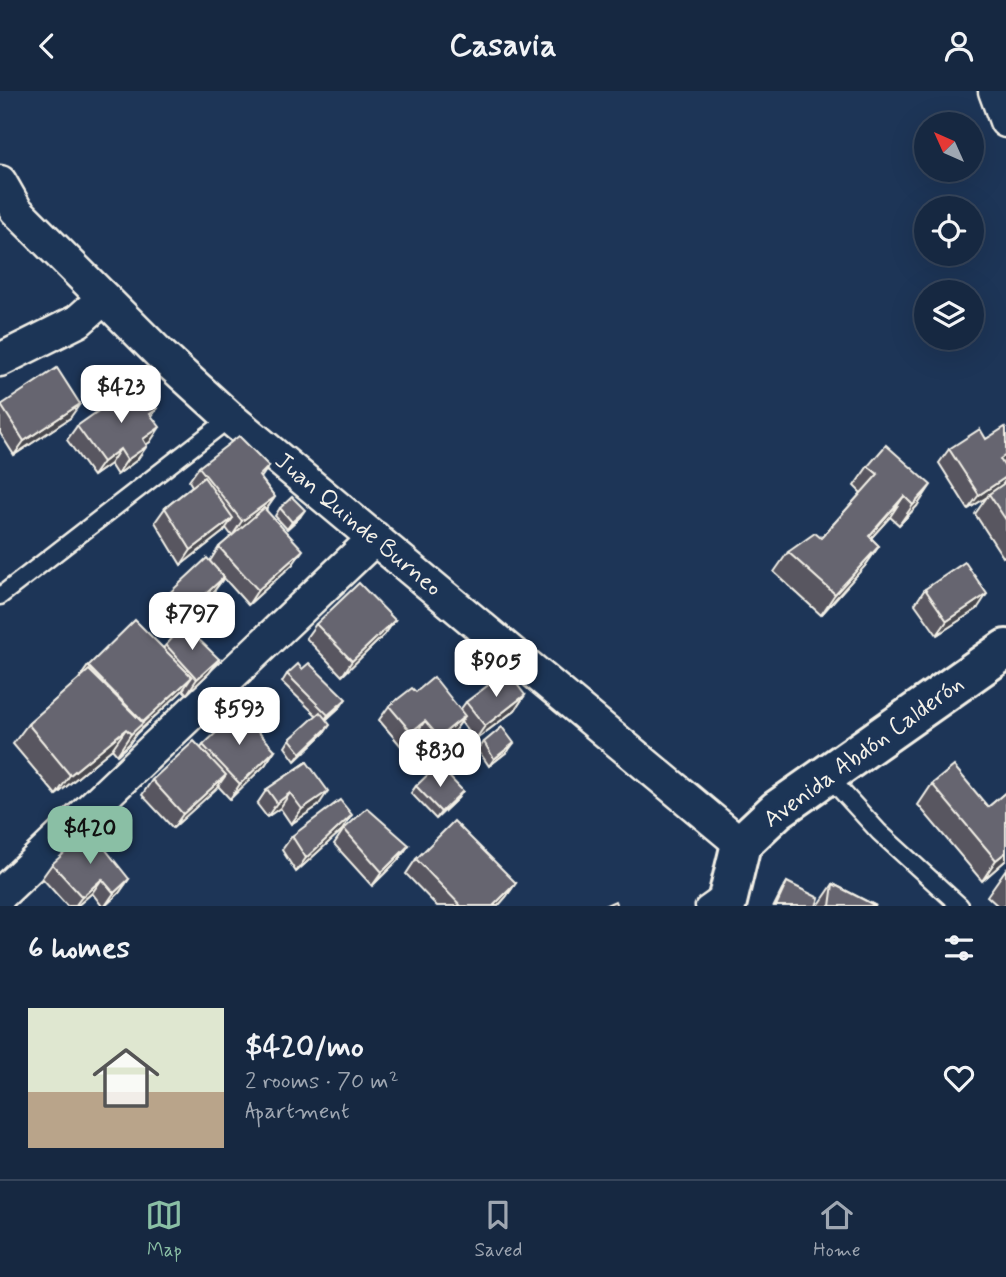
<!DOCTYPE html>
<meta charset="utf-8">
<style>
:root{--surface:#162841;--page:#1f3048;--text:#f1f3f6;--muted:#9ea6b1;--line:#35445a;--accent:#8abfa5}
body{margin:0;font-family:Mynerve,sans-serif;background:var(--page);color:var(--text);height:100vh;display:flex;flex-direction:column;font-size:26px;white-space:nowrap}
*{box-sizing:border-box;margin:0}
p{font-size:23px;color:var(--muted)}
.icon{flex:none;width:38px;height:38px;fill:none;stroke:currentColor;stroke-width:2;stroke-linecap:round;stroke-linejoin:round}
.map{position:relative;height:815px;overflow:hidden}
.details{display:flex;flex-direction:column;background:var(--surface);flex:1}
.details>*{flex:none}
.needle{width:46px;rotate:315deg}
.buttons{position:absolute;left:914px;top:21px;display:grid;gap:14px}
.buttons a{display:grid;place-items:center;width:70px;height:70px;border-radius:50%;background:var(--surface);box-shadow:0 7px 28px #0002,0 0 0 2px var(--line);font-size:35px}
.price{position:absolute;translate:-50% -60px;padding:0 16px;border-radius:14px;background:#fff;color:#222;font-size:23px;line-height:46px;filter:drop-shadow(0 2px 4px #0008)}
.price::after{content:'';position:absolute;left:50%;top:42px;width:21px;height:16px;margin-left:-10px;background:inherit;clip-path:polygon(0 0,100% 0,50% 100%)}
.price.active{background:var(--accent);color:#111}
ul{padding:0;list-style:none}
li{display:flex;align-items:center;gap:21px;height:175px;padding:0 28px}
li+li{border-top:2px solid var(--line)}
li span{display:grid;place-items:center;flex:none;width:196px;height:140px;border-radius:0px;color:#555}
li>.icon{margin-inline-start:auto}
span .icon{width:84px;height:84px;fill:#fffc;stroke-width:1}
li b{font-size:30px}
h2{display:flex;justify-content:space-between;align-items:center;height:84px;padding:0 28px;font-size:30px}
header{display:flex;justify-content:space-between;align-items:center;height:91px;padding:0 28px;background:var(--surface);font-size:32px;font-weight:700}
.tabs{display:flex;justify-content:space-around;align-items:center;height:98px;border-top:2px solid var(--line);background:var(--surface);font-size:19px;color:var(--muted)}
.tabs a{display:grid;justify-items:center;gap:4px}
.tabs .active{color:var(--accent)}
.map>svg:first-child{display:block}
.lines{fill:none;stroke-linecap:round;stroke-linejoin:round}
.service-casing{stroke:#f4f1e8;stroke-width:21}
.minor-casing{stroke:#f4f1e8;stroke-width:37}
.tertiary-casing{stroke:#f4f1e8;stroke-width:44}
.service{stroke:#1d3557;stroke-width:16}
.minor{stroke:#1d3557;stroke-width:32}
.tertiary{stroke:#1d3557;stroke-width:38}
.wall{fill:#585760;stroke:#f4f1e8;stroke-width:2}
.shaded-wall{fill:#47474e;stroke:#f4f1e8;stroke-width:2}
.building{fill:#666570;stroke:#f4f1e8;stroke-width:2}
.labels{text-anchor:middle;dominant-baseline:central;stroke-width:7;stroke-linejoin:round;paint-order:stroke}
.street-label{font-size:24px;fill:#f4f1e8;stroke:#1d3557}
</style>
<header><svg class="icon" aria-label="back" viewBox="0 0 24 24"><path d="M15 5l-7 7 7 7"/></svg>Casavia<svg class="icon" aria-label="person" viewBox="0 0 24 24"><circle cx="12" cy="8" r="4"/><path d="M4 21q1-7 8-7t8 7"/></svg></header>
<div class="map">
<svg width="1006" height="815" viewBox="0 0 1006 815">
<rect width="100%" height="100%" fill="#1d3557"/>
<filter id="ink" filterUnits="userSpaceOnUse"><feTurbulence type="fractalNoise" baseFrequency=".0143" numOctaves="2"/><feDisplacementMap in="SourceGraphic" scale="14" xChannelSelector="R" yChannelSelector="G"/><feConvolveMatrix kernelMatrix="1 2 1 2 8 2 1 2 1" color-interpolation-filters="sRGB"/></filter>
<g filter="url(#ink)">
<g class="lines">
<g class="service-casing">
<g id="service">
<polyline points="0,505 230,327"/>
<polyline points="827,684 879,741 960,815"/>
<polyline points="704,815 725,800"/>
</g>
</g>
<g class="minor-casing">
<g id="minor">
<polyline points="995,0 1006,30"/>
<polyline points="0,91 16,119 161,264 230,327 741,753"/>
<polyline points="0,269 78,230 104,207"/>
<polyline points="0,804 375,447"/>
</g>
</g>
<g class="tertiary-casing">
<polyline id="tertiary" points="726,815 741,753 777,719 1006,558"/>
</g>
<use href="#service" class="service"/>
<use href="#minor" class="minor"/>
<use href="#tertiary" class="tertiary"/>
</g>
<g class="wall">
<polygon points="1,314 70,327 14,364 0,342 0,316"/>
<polygon points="157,318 152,325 150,351 146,353 137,369 117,384 110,373 93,385 67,349 77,335"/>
<polygon points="1006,338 1006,372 1003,373 1006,378 1006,388 1002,394 1006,391 1006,464 1003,466 975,423 987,406 968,418 939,372 949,358 986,348"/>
<polygon points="269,375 261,387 275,406 266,419 293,473 248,514 224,487 214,500 171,540 154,521 164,507 210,470 219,456 232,445 226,437 223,441 181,474 155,431 165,417 192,395 189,390 199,376"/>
<polygon points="868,375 917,415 899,434 890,426 871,447 879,455 865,475 821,524 774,481 788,461 821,447 861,402 854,395"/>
<polygon points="280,417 300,426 287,438 275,425"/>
<polygon points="925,498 977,518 937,544 915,513"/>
<polygon points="395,529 385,543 342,585 306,547 316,533"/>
<polygon points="166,554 219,568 209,582 187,603 183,599 136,643 129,653 117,664 112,658 56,704 13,653 28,633 78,589 88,575 163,557"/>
<polygon points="302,578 341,615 326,629 325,641 295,670 285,656 290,648 317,625 282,591 287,583"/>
<polygon points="416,601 460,619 466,611 525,604 515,619 475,649 461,631 455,639 429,661 415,644 401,655 379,629 389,615"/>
<polygon points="484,651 508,660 489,675 478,659"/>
<polygon points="203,654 275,659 265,674 230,708 218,695 173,737 142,704 152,689 201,657"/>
<polygon points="307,671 318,715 291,733 280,717 267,726 257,713 267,698"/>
<polygon points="932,693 988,716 1006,701 1006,769 982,790 918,714"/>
<polygon points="416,695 458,707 436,728 411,702"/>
<polygon points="344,738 409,754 398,769 372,795 334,753"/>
<polygon points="342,739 296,781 282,759 292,745"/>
<polygon points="416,768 516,792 506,806 498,815 437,815 406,783"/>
<polygon points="52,773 129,788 119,802 105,815 102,815 92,802 77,815 67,815 42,787"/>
<polygon points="1006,778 1006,815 998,815 987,805"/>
<polygon points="787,791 816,815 774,815 782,799"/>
<polygon points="833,793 876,815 818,815"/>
</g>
<g class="shaded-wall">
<polygon points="80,313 70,327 14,364 24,350"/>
<polygon points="160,336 150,351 133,363 143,348"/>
<polygon points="147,355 137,369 117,384 127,369"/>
<polygon points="120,358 110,373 93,385 103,371"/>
<polygon points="1006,364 1006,372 990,382 1000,368"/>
<polygon points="1006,386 1006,388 1000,398 989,403 987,406 968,418 979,404"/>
<polygon points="931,394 917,415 899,434 913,414"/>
<polygon points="904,405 890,426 855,465 869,445"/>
<polygon points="275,406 265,420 232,445 242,430"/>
<polygon points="305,419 300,426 287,438 292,431"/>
<polygon points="233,427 223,441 181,474 191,459"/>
<polygon points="879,455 865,475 821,524 835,503"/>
<polygon points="303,459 293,473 248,514 258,499"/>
<polygon points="224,486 214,500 171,540 181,526"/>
<polygon points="987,503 977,518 937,544 947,530"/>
<polygon points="395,529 385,543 342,585 352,570"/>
<polygon points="219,568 209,582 187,603 197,588"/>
<polygon points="192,586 182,600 136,643 129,653 117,664 131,643 143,631"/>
<polygon points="525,604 515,619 475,649 485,635"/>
<polygon points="346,608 341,615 323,631 328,624"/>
<polygon points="465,625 455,639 429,661 439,646"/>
<polygon points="425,630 415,644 401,655 411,641"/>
<polygon points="330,634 325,641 295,670 301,662"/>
<polygon points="126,638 112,658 56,704 70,684"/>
<polygon points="514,652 508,660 489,675 494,668"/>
<polygon points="275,659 265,674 230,708 240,693"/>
<polygon points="226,684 216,698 173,737 183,723"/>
<polygon points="328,700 318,715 291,733 302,718"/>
<polygon points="463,700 458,707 436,728 441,721"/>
<polygon points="290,702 280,717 267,726 277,712"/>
<polygon points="352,724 342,739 296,781 306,767"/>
<polygon points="409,754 398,769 372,795 382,781"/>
<polygon points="1006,761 1006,769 982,790 996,769"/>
<polygon points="102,788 92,802 77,815 75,815 82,806"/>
<polygon points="129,788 119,802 105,815 114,802"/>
<polygon points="516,792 506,806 498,815 493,815"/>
</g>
<g class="building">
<polygon points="57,277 80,313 24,350 1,314"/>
<polygon points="138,292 157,318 150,323 160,336 143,348 147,355 127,369 120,358 103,371 77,335"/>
<polygon points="1005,336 1006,338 1006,364 1000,368 1006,378 1006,386 979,404 949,358 980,338 986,348"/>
<polygon points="239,345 269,375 259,385 275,406 242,430 199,376"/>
<polygon points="886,354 931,394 913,414 904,405 869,445 879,455 835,503 788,461 815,442 821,447 878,383 868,375"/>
<polygon points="204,386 233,427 191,459 165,417"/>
<polygon points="1006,391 1006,429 989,403"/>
<polygon points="292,406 305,419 292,431 280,417"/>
<polygon points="264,417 303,459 258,499 219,456"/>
<polygon points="207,467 224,486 181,526 164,507"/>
<polygon points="965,471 987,503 947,530 925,498"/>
<polygon points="359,492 395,529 352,570 316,533"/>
<polygon points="135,529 192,586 143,631 88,575"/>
<polygon points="184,534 219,568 197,588 166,554"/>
<polygon points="309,572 346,608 328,624 287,583 298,573 302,578"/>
<polygon points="89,579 143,632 131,643 126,638 70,684 28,633"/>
<polygon points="507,580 525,604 485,635 466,611"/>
<polygon points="434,586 465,625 439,646 425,630 411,641 389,615 412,597 416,601"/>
<polygon points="239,620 275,659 240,693 203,654"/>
<polygon points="320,621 330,634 301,662 290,648"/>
<polygon points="502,636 514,652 494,668 484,651"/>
<polygon points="194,650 226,684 183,723 152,689"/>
<polygon points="307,671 328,700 302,718 290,702 277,712 267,698"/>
<polygon points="438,674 463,700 441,721 416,695"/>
<polygon points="954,675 988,716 1006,701 1006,761 996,769 932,693"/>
<polygon points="340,709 352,724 306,767 292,745"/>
<polygon points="367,717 409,754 382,781 344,738"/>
<polygon points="454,730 516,792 493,815 461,815 416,768"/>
<polygon points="90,739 129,788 114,802 102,788 82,806 52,773"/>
<polygon points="787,791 819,807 816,815 776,815"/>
<polygon points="833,793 876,815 830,815"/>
<polygon points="615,810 617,815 604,815"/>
</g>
</g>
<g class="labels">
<g class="street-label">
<text transform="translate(358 434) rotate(40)">Juan Quinde Burneo</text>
<text transform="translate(864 661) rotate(-36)">Avenida Abdón Calderón</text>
</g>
</g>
</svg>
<div class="buttons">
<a><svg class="needle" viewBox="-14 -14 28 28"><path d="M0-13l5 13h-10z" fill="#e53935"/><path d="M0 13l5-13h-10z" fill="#9ea6b1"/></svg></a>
<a><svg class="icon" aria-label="locate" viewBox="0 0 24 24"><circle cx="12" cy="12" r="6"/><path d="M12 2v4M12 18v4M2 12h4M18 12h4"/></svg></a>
<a><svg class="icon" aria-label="layers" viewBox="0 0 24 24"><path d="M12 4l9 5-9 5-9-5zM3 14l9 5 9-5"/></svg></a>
</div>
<b class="price" style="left:121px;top:334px">$423</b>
<b class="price" style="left:192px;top:561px">$797</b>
<b class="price" style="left:496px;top:608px">$905</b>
<b class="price" style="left:239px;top:656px">$593</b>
<b class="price" style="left:440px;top:698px">$830</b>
<b class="price active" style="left:90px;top:775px">$420</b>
</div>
<section class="details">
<h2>6 homes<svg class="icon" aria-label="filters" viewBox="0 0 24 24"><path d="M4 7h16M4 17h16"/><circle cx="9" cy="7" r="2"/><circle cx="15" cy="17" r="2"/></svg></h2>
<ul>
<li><span style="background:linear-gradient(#dfe7d0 60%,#b9a48a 0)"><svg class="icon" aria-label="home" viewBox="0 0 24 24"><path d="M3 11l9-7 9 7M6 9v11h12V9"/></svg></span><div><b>$420/mo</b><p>2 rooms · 70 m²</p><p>Apartment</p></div><svg class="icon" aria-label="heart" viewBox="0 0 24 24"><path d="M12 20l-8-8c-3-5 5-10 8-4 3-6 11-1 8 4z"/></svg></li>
</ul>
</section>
<nav class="tabs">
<a class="active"><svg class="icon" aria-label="map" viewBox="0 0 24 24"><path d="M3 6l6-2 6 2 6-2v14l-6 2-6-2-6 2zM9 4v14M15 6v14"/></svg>Map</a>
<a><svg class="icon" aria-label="saved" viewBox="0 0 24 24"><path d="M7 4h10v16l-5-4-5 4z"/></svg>Saved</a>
<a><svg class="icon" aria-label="home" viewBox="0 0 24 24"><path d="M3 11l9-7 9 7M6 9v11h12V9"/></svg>Home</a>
</nav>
